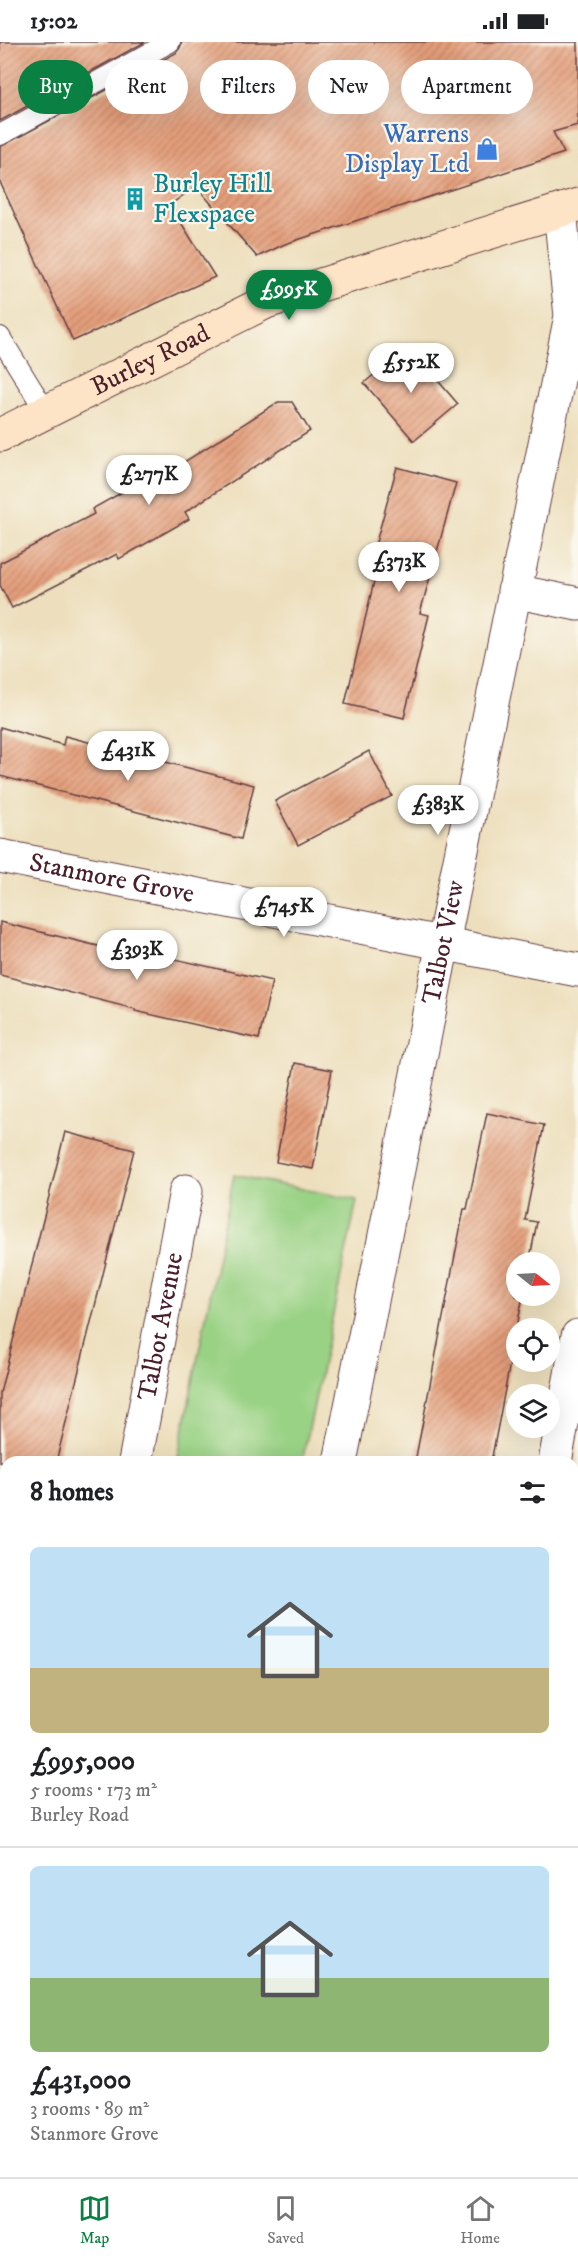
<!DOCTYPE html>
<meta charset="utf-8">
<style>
:root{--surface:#fff;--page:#f2f2f2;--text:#202124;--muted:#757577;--line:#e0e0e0;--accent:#0b8043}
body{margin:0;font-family:"IM FELL DW Pica",serif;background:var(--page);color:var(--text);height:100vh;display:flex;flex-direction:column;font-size:22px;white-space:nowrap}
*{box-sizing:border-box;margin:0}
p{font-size:20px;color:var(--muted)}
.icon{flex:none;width:33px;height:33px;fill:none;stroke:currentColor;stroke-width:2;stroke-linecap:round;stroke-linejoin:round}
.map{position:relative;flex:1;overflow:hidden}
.side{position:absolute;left:0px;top:1414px;width:579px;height:722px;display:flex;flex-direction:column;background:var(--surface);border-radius:18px 18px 0 0;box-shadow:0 6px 24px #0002}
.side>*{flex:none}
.hud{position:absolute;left:18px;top:18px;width:543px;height:54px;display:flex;gap:12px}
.needle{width:39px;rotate:108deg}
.tools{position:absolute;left:506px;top:1210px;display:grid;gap:12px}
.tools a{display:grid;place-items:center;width:54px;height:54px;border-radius:50%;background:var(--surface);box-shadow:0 6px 24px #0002;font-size:30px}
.price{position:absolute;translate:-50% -51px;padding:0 14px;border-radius:21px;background:#fff;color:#222;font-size:20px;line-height:39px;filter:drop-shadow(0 2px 3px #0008)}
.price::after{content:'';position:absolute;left:50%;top:36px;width:18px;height:14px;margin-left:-9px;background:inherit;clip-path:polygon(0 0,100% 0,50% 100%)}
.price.selected{background:var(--accent);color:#fff}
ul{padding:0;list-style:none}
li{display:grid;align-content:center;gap:12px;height:318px;padding:0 30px}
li+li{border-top:2px solid var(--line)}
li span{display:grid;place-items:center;height:186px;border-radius:9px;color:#555}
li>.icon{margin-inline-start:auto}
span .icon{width:108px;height:108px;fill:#fffc;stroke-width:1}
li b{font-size:26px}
h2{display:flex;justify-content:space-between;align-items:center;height:72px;padding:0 30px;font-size:26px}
.pill{padding:0 21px;border-radius:27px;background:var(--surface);box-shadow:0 6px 24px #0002;font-size:21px;line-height:54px}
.pill.selected{background:var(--accent);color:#fff}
.status{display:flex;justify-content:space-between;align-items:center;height:42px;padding:0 30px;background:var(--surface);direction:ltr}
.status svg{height:16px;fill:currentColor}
.dock{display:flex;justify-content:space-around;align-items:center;height:84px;border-top:2px solid var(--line);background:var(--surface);font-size:16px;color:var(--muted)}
.dock a{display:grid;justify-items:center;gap:3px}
.dock .selected{color:var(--accent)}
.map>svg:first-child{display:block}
.grass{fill:#9ad285;stroke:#727858;stroke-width:1.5}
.park{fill:url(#park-dots);stroke:#727858;stroke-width:1.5}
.building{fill:url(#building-hatch)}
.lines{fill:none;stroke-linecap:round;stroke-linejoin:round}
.lane-casing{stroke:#623c41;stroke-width:22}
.street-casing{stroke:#623c41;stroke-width:35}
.secondary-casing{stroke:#623c41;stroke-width:35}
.path{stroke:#623c41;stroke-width:4;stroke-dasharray:4.5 4.5;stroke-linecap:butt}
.lane{stroke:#fff;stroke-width:20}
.street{stroke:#fff;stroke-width:33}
.secondary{stroke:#fee4c6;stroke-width:33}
.labels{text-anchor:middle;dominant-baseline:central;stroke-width:4.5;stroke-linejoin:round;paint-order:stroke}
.shop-label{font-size:26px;fill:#366cbe;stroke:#fbf7ec;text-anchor:end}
.culture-label{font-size:26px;fill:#0d838f;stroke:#fbf7ec;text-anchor:start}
.street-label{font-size:26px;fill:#4a1f2b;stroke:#fbf7ec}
</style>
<div class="status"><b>15:02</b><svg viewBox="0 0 49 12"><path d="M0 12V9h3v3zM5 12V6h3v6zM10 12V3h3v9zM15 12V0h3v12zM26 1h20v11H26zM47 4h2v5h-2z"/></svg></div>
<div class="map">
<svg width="578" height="2135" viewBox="0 0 578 2135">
<defs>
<pattern id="park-dots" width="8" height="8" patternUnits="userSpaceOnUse" patternTransform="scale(1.5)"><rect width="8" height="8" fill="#9ad285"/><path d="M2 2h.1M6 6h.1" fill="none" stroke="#86b473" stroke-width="1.8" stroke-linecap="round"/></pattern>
<pattern id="building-hatch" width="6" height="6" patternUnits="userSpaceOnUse" patternTransform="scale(1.5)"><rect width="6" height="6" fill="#e49f7b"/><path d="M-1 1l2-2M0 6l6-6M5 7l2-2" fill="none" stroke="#bb8165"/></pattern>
</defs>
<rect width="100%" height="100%" fill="#fbf7ec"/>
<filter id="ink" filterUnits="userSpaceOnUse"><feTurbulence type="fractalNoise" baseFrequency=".0167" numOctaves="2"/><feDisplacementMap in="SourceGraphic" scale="12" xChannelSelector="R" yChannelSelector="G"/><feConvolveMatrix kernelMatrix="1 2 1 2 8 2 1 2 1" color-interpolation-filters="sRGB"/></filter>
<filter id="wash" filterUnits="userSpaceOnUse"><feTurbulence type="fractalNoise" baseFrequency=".008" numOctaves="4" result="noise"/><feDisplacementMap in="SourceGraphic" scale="24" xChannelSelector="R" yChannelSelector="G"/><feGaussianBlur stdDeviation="1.35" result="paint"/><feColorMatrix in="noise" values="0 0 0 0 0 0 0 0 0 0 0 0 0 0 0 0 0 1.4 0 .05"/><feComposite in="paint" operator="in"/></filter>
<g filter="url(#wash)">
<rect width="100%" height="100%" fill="#eddfbd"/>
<g class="grass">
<polygon points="234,1133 357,1158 302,1420 177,1420"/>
<polygon points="0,1555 6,1556 6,1735 0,1731"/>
</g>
<polygon class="park" points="573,1744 578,1746 578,2135 0,2135 0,1974 6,1966 6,2130 573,2130"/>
<g id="blocks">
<g class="building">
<polygon points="0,0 145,0 0,79"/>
<polygon points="182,0 578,0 578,83 553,90 564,111 285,202 257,215 196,144 170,163 215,235 73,299 0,140 0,105 176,11 180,6"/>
<polygon points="408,304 458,362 414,399 364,341"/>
<polygon points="278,360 292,360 310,389 185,470 189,477 119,517 117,512 12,566 0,543 0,521 94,472 92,467 162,428 164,433"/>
<polygon points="397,425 456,441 420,571 429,573 404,676 345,662 376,531 368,529"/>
<polygon points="0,685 63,703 65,694 254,743 241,797 0,734"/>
<polygon points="369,709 392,754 298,803 275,759"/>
<polygon points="0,880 147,916 149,911 272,939 259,997 135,969 135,967 0,933"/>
<polygon points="295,1021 332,1028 313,1127 276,1120"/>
<polygon points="487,1071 544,1083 525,1178 537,1180 529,1221 516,1221 516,1254 523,1254 491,1420 415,1420 464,1167 467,1167"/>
<polygon points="65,1090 134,1108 56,1420 0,1420 0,1351"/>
</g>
</g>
</g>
<g filter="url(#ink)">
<use href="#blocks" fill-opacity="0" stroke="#623c41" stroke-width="1.5"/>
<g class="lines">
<g class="lane-casing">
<g id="lane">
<polyline points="0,93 170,0"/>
<polyline points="0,295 46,370"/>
</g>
</g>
<g class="street-casing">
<g id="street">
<polyline points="514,549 578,562"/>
<path id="s1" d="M0,814L578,928"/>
<path id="s2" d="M135,1420L186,1149"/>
<path id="s3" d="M340,1420L443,901L571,274L560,169"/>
<polyline points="555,1420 578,1294"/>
<polyline points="0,1513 6,1515"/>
<polyline points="573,1700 578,1702"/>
<polyline points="0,1763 6,1768"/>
<polyline points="0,1906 6,1898"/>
</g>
</g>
<g class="secondary-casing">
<g id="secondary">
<path id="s4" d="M0,393L266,260L578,163"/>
</g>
</g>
<polyline class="path" points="573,1972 578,1974"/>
<use href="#lane" class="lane"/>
<use href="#street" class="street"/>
<use href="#secondary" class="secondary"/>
</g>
</g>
<defs>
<g id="shop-bare" transform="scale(1.8)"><path d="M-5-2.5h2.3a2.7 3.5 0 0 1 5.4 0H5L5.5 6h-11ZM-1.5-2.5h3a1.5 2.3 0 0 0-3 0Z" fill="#3f7fe0" stroke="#fbf7ec" stroke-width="2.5" paint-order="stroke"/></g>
<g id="building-bare" transform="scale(1.8)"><path d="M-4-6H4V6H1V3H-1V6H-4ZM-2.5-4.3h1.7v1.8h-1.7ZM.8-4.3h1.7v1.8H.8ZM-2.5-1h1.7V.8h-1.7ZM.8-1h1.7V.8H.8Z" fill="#0f9aa8" stroke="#fbf7ec" stroke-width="2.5" paint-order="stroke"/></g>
</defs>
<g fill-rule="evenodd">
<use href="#shop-bare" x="487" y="107"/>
<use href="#building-bare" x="135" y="157"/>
</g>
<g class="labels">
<g class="shop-label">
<text x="469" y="92">Warrens<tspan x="469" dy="30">Display Ltd</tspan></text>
</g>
<g class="culture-label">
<text x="153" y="142">Burley Hill<tspan x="153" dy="30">Flexspace</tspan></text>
</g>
<g class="street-label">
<text stroke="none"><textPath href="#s4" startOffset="168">Burley Road</textPath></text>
<text stroke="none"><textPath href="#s1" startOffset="114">Stanmore Grove</textPath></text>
<text stroke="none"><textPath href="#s3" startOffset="530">Talbot View</textPath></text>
<text stroke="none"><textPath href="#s2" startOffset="138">Talbot Avenue</textPath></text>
</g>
</g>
</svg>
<div class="tools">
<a><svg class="needle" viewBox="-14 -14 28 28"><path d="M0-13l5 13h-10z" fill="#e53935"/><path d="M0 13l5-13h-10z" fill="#757577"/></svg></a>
<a><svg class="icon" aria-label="locate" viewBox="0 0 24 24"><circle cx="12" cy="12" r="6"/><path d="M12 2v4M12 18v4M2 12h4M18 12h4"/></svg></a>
<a><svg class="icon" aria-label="layers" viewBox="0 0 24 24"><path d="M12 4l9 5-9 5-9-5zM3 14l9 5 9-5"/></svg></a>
</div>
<b class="price selected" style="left:289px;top:279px">£995K</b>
<b class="price" style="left:411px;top:352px">£552K</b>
<b class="price" style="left:149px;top:464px">£277K</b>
<b class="price" style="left:399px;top:551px">£373K</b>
<b class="price" style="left:128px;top:740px">£431K</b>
<b class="price" style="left:438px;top:794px">£383K</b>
<b class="price" style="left:284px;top:896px">£745K</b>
<b class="price" style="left:137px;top:939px">£393K</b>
<div class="hud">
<a class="pill selected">Buy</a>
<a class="pill">Rent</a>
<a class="pill">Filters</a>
<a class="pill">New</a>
<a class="pill">Apartment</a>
</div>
<section class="side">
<h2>8 homes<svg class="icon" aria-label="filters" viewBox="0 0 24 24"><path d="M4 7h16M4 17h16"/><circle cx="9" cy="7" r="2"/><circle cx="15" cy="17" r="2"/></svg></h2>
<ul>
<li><span style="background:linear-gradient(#bfe0f5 65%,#c2b280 0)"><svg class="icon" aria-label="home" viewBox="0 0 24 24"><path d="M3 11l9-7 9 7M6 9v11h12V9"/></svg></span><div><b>£995,000</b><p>5 rooms · 173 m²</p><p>Burley Road</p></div></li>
<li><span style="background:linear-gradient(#bfe0f5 60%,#8fb573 0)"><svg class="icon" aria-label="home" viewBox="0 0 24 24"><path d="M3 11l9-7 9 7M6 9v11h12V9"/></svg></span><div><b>£431,000</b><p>3 rooms · 89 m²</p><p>Stanmore Grove</p></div></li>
</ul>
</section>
</div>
<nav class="dock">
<a class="selected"><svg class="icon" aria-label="map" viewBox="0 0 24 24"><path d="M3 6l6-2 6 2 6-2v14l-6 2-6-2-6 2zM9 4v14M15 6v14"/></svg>Map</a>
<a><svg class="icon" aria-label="saved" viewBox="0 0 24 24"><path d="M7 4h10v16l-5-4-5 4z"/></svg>Saved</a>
<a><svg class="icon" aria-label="home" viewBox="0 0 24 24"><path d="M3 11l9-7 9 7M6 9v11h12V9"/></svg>Home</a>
</nav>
